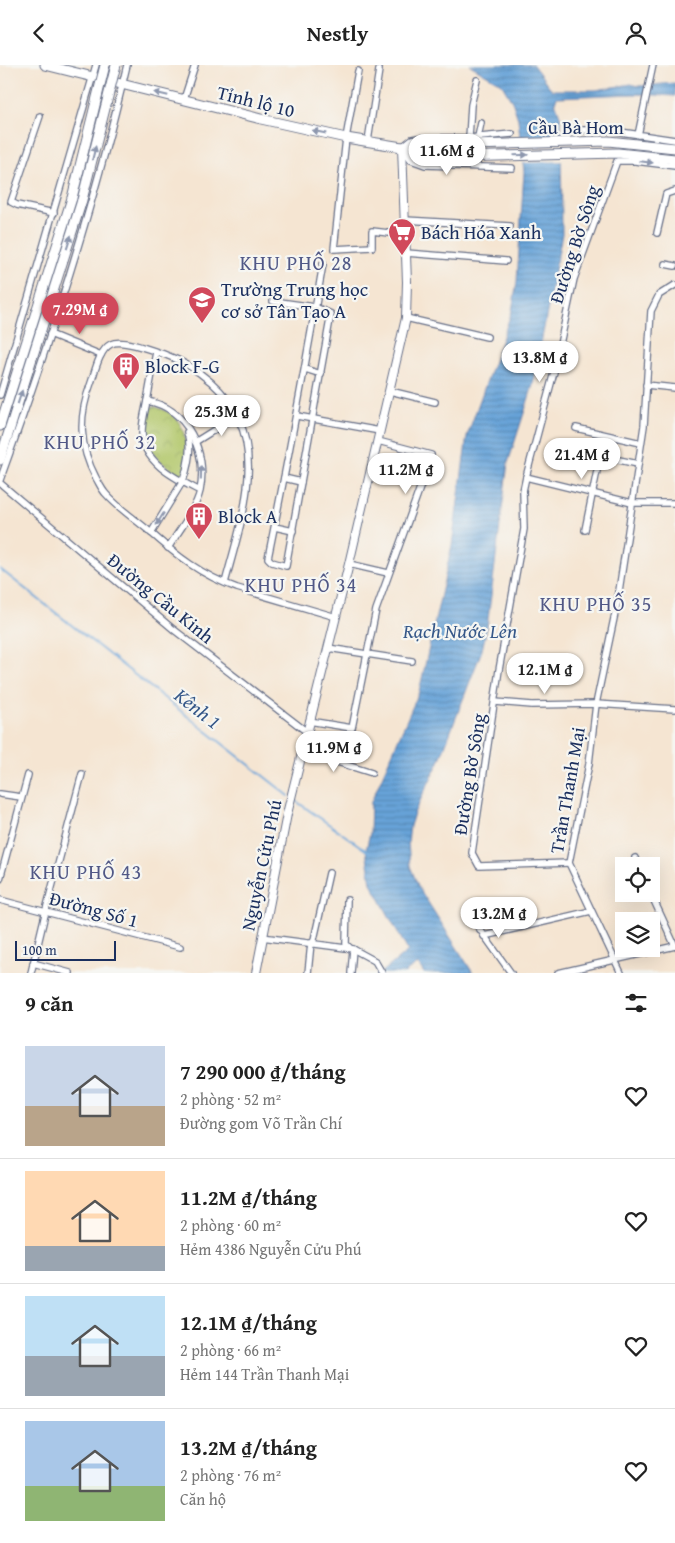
<!DOCTYPE html>
<html lang="vi">
<meta charset="utf-8">
<style>
:root{--surface:#fff;--page:#f6f6f6;--text:#222;--muted:#767676;--line:#e0e0e0;--accent:#d1495b}
body{margin:0;font-family:"Gentium Book Plus",serif;background:var(--page);color:var(--text);height:100vh;display:flex;flex-direction:column;font-size:19px;white-space:nowrap}
*{box-sizing:border-box;margin:0}
p{font-size:16px;color:var(--muted)}
.icon{flex:none;width:28px;height:28px;fill:none;stroke:currentColor;stroke-width:2;stroke-linecap:round;stroke-linejoin:round}
.map{position:relative;height:908px;overflow:hidden}
.sheet{display:flex;flex-direction:column;background:var(--surface);flex:1}
.sheet>*{flex:none}
.fabs{position:absolute;left:615px;top:792px;display:grid;gap:10px}
.fabs a{display:grid;place-items:center;width:45px;height:45px;border-radius:0px;background:var(--surface);box-shadow:0 5px 20px #0002;font-size:25px}
.scale{position:absolute;left:15px;bottom:12px;width:101px;box-sizing:border-box;padding-left:5px;border:2px solid #1b2f5e;border-top:0;font-size:14px;line-height:18px;white-space:nowrap;color:#1b2f5e;-webkit-text-stroke:4px #f6f6f2;paint-order:stroke}
.price{position:absolute;translate:-50% -42px;padding:0 11px;border-radius:18px;background:#fff;color:#222;font-size:16px;line-height:32px;filter:drop-shadow(0 1px 2px #0008)}
.price::after{content:'';position:absolute;left:50%;top:30px;width:15px;height:11px;margin-left:-8px;background:inherit;clip-path:polygon(0 0,100% 0,50% 100%)}
.price.selected{background:var(--accent);color:#fff}
ul{padding:0;list-style:none}
li{display:flex;align-items:center;gap:15px;height:125px;padding:0 25px}
li+li{border-top:1px solid var(--line)}
li span{display:grid;place-items:center;flex:none;width:140px;height:100px;border-radius:0px;color:#555}
li>.icon{margin-inline-start:auto}
span .icon{width:60px;height:60px;fill:#fffc;stroke-width:1}
li b{font-size:21px}
h2{display:flex;justify-content:space-between;align-items:center;height:60px;padding:0 25px;font-size:21px}
header{display:flex;justify-content:space-between;align-items:center;height:65px;padding:0 25px;background:var(--surface);font-size:22px;font-weight:700}
.map>svg:first-child{display:block}
.park{fill:url(#park-crowns);stroke:#667b64}
.water{fill:url(#water-rules);stroke:#41699b}
.pier{fill:#f5e5d2}
.lines{fill:none;stroke-linecap:round;stroke-linejoin:round}
.stream{stroke:#67a3d8;stroke-width:2}
.minor-casing{stroke:#676f87;stroke-width:8}
.secondary-casing{stroke:#676f87;stroke-width:10}
.primary-casing{stroke:#676f87;stroke-width:11}
.trunk-casing{stroke:#676f87;stroke-width:11}
.minor{stroke:#fff;stroke-width:5.5}
.secondary{stroke:#fff;stroke-width:8}
.primary{stroke:#fff;stroke-width:9}
.trunk{stroke:#fff;stroke-width:9}
.trunk-bridge-casing{stroke:#676f87;stroke-width:11;stroke-linecap:butt}
.trunk-bridge{stroke:#fff;stroke-width:9}
.oneway{fill:#8d97ae}
.labels{text-anchor:middle;dominant-baseline:central;stroke-width:4.5;stroke-linejoin:round;paint-order:stroke}
.street-label{font-size:19px;fill:#1b2f5e;stroke:#f6f6f2}
.poi-label{font-size:19px;fill:#1b2f5e;stroke:#f6f6f2;text-anchor:start}
.neighbourhood-label{font-size:20px;letter-spacing:1px;fill:#515886;stroke:#f6f6f2}
.water-label{font-size:20px;font-style:italic;fill:#365889;stroke:#f6f6f2}
</style>
<header><svg class="icon" aria-label="back" viewBox="0 0 24 24"><path d="M15 5l-7 7 7 7"/></svg>Nestly<svg class="icon" aria-label="person" viewBox="0 0 24 24"><circle cx="12" cy="8" r="4"/><path d="M4 21q1-7 8-7t8 7"/></svg></header>
<div class="map">
<svg width="675" height="908" viewBox="0 0 675 908">
<defs>
<pattern id="park-crowns" width="20" height="18" patternUnits="userSpaceOnUse" patternTransform="scale(1.25)"><rect width="20" height="18" fill="#b2c76b"/><path d="M2 6a3 3 0 1 1 6 0M12 15a3 3 0 1 1 6 0" fill="none" stroke="#98ab5f"/></pattern>
<pattern id="water-rules" width="6" height="5" patternUnits="userSpaceOnUse" patternTransform="scale(1.25)"><rect width="6" height="5" fill="#67a3d8"/><path d="M0 2.5h6" fill="none" stroke="#5485b2"/></pattern>
</defs>
<rect width="100%" height="100%" fill="#f6f6f2"/>
<filter id="ink" filterUnits="userSpaceOnUse"><feTurbulence type="fractalNoise" baseFrequency=".02" numOctaves="2"/><feDisplacementMap in="SourceGraphic" scale="10" xChannelSelector="R" yChannelSelector="G"/><feConvolveMatrix kernelMatrix="1 2 1 2 8 2 1 2 1" color-interpolation-filters="sRGB"/></filter>
<filter id="wash" filterUnits="userSpaceOnUse"><feTurbulence type="fractalNoise" baseFrequency=".0096" numOctaves="4" result="noise"/><feDisplacementMap in="SourceGraphic" scale="20" xChannelSelector="R" yChannelSelector="G"/><feGaussianBlur stdDeviation="1.12" result="paint"/><feColorMatrix in="noise" values="0 0 0 0 0 0 0 0 0 0 0 0 0 0 0 0 0 1.4 0 .05"/><feComposite in="paint" operator="in"/></filter>
<g filter="url(#wash)">
<rect width="100%" height="100%" fill="#f5e5d2"/>
<path class="park" d="M151,341C190,348 188,381 183,412C152,392 137,380 151,341Z"/>
<polygon class="water" points="470,0 533,0 552,25 596,25 631,19 639,21 675,18 675,31 633,29 557,32 555,37 561,54 562,169 533,320 508,398 487,562 482,585 439,697 414,748 410,761 408,778 410,801 419,823 473,908 424,908 418,899 404,908 381,908 408,886 371,818 366,785 370,768 371,737 419,627 452,480 467,371 512,246 517,216 524,107 518,54 512,36 502,19"/>
<polygon class="pier" points="564,71 564,96 521,98 518,73"/>
<g class="lines">
<g class="stream">
<polyline points="0,504 289,731"/>
<polyline points="293,734 367,786"/>
</g>
</g>
</g>
<g filter="url(#ink)">
<g class="lines">
<g class="minor-casing">
<g id="minor">
<polyline points="358,6 346,73 334,184 372,182 372,166 406,170"/>
<polyline points="184,34 195,0"/>
<polyline points="40,51 11,137 17,140 54,148"/>
<polyline points="575,65 607,65 675,75"/>
<polyline points="512,69 469,73 418,73 412,74 402,82 411,95 425,100 512,103"/>
<polyline points="638,70 653,0"/>
<polyline points="478,72 481,58"/>
<polyline points="469,73 471,40 477,15"/>
<polyline points="368,76 379,5"/>
<polyline points="405,155 510,161"/>
<polyline points="657,168 666,129 675,126"/>
<polyline points="406,188 506,196"/>
<polyline points="665,199 675,201"/>
<path d="M273,236L315,242L331,249L286,501L272,497L268,493C288,395 306,297 323,199"/>
<polyline points="406,253 487,272"/>
<polyline points="50,269 101,290"/>
<polyline points="305,304 321,309"/>
<polyline points="646,320 675,323"/>
<polyline points="390,326 435,337"/>
<polyline points="0,330 96,0"/>
<polyline points="147,336 156,287"/>
<polyline points="297,351 380,366"/>
<polyline points="576,363 641,378"/>
<polyline points="195,377 238,350"/>
<polyline points="526,412 632,438 675,438"/>
<polyline points="284,413 301,417"/>
<path d="M0,415C49,280 94,141 127,0"/>
<polyline points="0,418 173,564 307,667"/>
<polyline points="275,462 293,466"/>
<polyline points="585,465 600,391 638,399"/>
<path d="M151,468L183,416C188,402 192,382 187,367"/>
<path d="M168,483C178,467 196,444 200,426C208,387 187,343 147,336C145,346 142,357 142,367C142,398 177,414 200,426"/>
<polyline points="349,499 388,508"/>
<path d="M225,518C243,450 273,371 211,317C197,305 183,296 166,290C154,286 122,273 111,279C99,285 95,307 91,318C78,352 79,381 96,413C99,418 102,425 106,429C118,443 135,454 149,466C177,491 201,510 237,523L336,552"/>
<polyline points="328,583 412,596"/>
<polyline points="495,637 532,640 596,639 675,644"/>
<polyline points="309,656 352,663 376,545 430,395 431,390 378,376"/>
<polyline points="302,686 372,708"/>
<polyline points="0,729 21,732"/>
<polyline points="635,793 638,801"/>
<polyline points="569,798 479,801 472,788 499,605 524,464 523,426 526,412 554,307 574,214 617,96 635,96 675,101"/>
<polyline points="0,814 28,710"/>
<polyline points="651,829 675,881"/>
<polyline points="0,835 180,882"/>
<polyline points="347,835 346,879 350,883"/>
<polyline points="471,852 511,908"/>
<polyline points="484,871 591,846"/>
<polyline points="262,872 353,884 375,896 382,908"/>
<polyline points="313,879 329,808"/>
<polyline points="33,898 70,908"/>
<polyline points="31,908 47,841 82,709"/>
<polyline points="308,908 311,878"/>
<polyline points="351,908 353,884"/>
<polyline points="558,908 675,881"/>
<polyline points="621,908 569,798 589,699 596,639 617,539 644,361 651,246 659,230 675,220"/>
</g>
</g>
<g class="secondary-casing">
<polyline id="secondary" points="256,908 287,749 349,499 406,253 407,217 402,82"/>
</g>
<g class="primary-casing">
<g id="primary">
<polyline points="45,0 261,54 346,73 402,82 608,76 675,83"/>
<polyline points="402,82 420,93 618,88 675,94"/>
</g>
</g>
<g class="trunk-casing">
<g id="trunk">
<polyline points="0,361 72,133"/>
<polyline points="0,395 82,135"/>
</g>
</g>
<use href="#minor" class="minor"/>
<use href="#secondary" class="secondary"/>
<use href="#primary" class="primary"/>
<use href="#trunk" class="trunk"/>
<g class="trunk-bridge-casing">
<g id="trunk-bridge">
<polyline points="72,133 105,0"/>
<polyline points="82,135 116,0"/>
</g>
</g>
<use href="#trunk-bridge" class="trunk-bridge"/>
</g>
<defs><path id="oneway-solid" d="M-6-.8H1V-3.2L6.5 0L1 3.2V.8H-6Z" transform="scale(1.25)"/></defs>
<g class="oneway">
<use href="#oneway-solid" transform="translate(161 29) rotate(-167)"/>
<use href="#oneway-solid" transform="translate(319 67) rotate(-168)"/>
<use href="#oneway-solid" transform="translate(94 88) rotate(-76)"/>
<use href="#oneway-solid" transform="translate(521 90) rotate(-1)"/>
<use href="#oneway-solid" transform="translate(646 97) rotate(7)"/>
<use href="#oneway-solid" transform="translate(69 177) rotate(-72)"/>
<use href="#oneway-solid" transform="translate(20 332) rotate(-72)"/>
<use href="#oneway-solid" transform="translate(201 408) rotate(-89)"/>
<use href="#oneway-solid" transform="translate(160 454) rotate(122)"/>
</g>
</g>
<defs>
<g id="supermarket-pin" transform="scale(1.4375)"><path d="M0 17L-7.5 6A9.5 9.5 0 1 1 7.5 6Z" fill="#d1495b" stroke="#f6f6f2"/><path d="M-6-5.5h2.5l.6 2H6L4.5 2H-2.5L-4.4-4H-6ZM-1.5 3.2a1.3 1.3 0 1 0 .1 0ZM3 3.2a1.3 1.3 0 1 0 .1 0Z" fill="#fff"/></g>
<g id="school-pin" transform="scale(1.4375)"><path d="M0 17L-7.5 6A9.5 9.5 0 1 1 7.5 6Z" fill="#d1495b" stroke="#f6f6f2"/><path d="M0-5L7-2L0 1L-7-2ZM-4 1L0 2.5L4 1V4Q0 6-4 4Z" fill="#fff"/></g>
<g id="building-pin" transform="scale(1.4375)"><path d="M0 17L-7.5 6A9.5 9.5 0 1 1 7.5 6Z" fill="#d1495b" stroke="#f6f6f2"/><path d="M-4-6H4V6H1V3H-1V6H-4ZM-2.5-4.3h1.7v1.8h-1.7ZM.8-4.3h1.7v1.8H.8ZM-2.5-1h1.7V.8h-1.7ZM.8-1h1.7V.8H.8Z" fill="#fff"/></g>
</defs>
<g fill-rule="evenodd">
<use href="#supermarket-pin" x="402" y="167"/>
<use href="#school-pin" x="202" y="235"/>
<use href="#building-pin" x="126" y="301"/>
<use href="#building-pin" x="199" y="451"/>
</g>
<g class="labels">
<g class="street-label">
<text transform="translate(256 36) rotate(14)">Tỉnh lộ 10</text>
<text x="576" y="62">Cầu Bà Hom</text>
<text transform="translate(574 179) rotate(-72)">Đường Bờ Sông</text>
<text transform="translate(161 533) rotate(39)">Đường Cầu Kinh</text>
<text transform="translate(469 709) rotate(-81)">Đường Bờ Sông</text>
<text transform="translate(567 725) rotate(-80)">Trần Thanh Mại</text>
<text transform="translate(261 800) rotate(-78)">Nguyễn Cửu Phú</text>
<text transform="translate(94 844) rotate(15)">Đường Số 1</text>
</g>
<g class="poi-label">
<text x="421" y="167">Bách Hóa Xanh</text>
<text x="221" y="224">Trường Trung học<tspan x="221" dy="22">cơ sở Tân Tạo A</tspan></text>
<text x="145" y="301">Block F-G</text>
<text x="218" y="451">Block A</text>
</g>
<g class="neighbourhood-label">
<text x="296" y="197">KHU PHỐ 28</text>
<text x="100" y="376">KHU PHỐ 32</text>
<text x="301" y="519">KHU PHỐ 34</text>
<text x="596" y="538">KHU PHỐ 35</text>
<text x="86" y="806">KHU PHỐ 43</text>
</g>
<g class="water-label">
<text x="460" y="565">Rạch Nước Lên</text>
<text transform="translate(198 643) rotate(38)">Kênh 1</text>
</g>
</g>
</svg>
<div class="fabs">
<a><svg class="icon" aria-label="locate" viewBox="0 0 24 24"><circle cx="12" cy="12" r="6"/><path d="M12 2v4M12 18v4M2 12h4M18 12h4"/></svg></a>
<a><svg class="icon" aria-label="layers" viewBox="0 0 24 24"><path d="M12 4l9 5-9 5-9-5zM3 14l9 5 9-5"/></svg></a>
</div>
<div class="scale">100 m</div>
<b class="price" style="left:447px;top:111px">11.6M ₫</b>
<b class="price selected" style="left:80px;top:270px">7.29M ₫</b>
<b class="price" style="left:540px;top:318px">13.8M ₫</b>
<b class="price" style="left:222px;top:372px">25.3M ₫</b>
<b class="price" style="left:582px;top:415px">21.4M ₫</b>
<b class="price" style="left:406px;top:430px">11.2M ₫</b>
<b class="price" style="left:545px;top:630px">12.1M ₫</b>
<b class="price" style="left:334px;top:708px">11.9M ₫</b>
<b class="price" style="left:499px;top:874px">13.2M ₫</b>
</div>
<section class="sheet">
<h2>9 căn<svg class="icon" aria-label="filters" viewBox="0 0 24 24"><path d="M4 7h16M4 17h16"/><circle cx="9" cy="7" r="2"/><circle cx="15" cy="17" r="2"/></svg></h2>
<ul>
<li><span style="background:linear-gradient(#c9d6e8 60%,#b9a48a 0)"><svg class="icon" aria-label="home" viewBox="0 0 24 24"><path d="M3 11l9-7 9 7M6 9v11h12V9"/></svg></span><div><b>7 290 000 ₫/tháng</b><p>2 phòng · 52 m²</p><p>Đường gom Võ Trần Chí</p></div><svg class="icon" aria-label="heart" viewBox="0 0 24 24"><path d="M12 20l-8-8c-3-5 5-10 8-4 3-6 11-1 8 4z"/></svg></li>
<li><span style="background:linear-gradient(#ffd9b3 75%,#9aa5b1 0)"><svg class="icon" aria-label="home" viewBox="0 0 24 24"><path d="M3 11l9-7 9 7M6 9v11h12V9"/></svg></span><div><b>11.2M ₫/tháng</b><p>2 phòng · 60 m²</p><p>Hẻm 4386 Nguyễn Cửu Phú</p></div><svg class="icon" aria-label="heart" viewBox="0 0 24 24"><path d="M12 20l-8-8c-3-5 5-10 8-4 3-6 11-1 8 4z"/></svg></li>
<li><span style="background:linear-gradient(#bfe0f5 60%,#9aa5b1 0)"><svg class="icon" aria-label="home" viewBox="0 0 24 24"><path d="M3 11l9-7 9 7M6 9v11h12V9"/></svg></span><div><b>12.1M ₫/tháng</b><p>2 phòng · 66 m²</p><p>Hẻm 144 Trần Thanh Mại</p></div><svg class="icon" aria-label="heart" viewBox="0 0 24 24"><path d="M12 20l-8-8c-3-5 5-10 8-4 3-6 11-1 8 4z"/></svg></li>
<li><span style="background:linear-gradient(#a9c7e8 65%,#8fb573 0)"><svg class="icon" aria-label="home" viewBox="0 0 24 24"><path d="M3 11l9-7 9 7M6 9v11h12V9"/></svg></span><div><b>13.2M ₫/tháng</b><p>2 phòng · 76 m²</p><p>Căn hộ</p></div><svg class="icon" aria-label="heart" viewBox="0 0 24 24"><path d="M12 20l-8-8c-3-5 5-10 8-4 3-6 11-1 8 4z"/></svg></li>
</ul>
</section>
